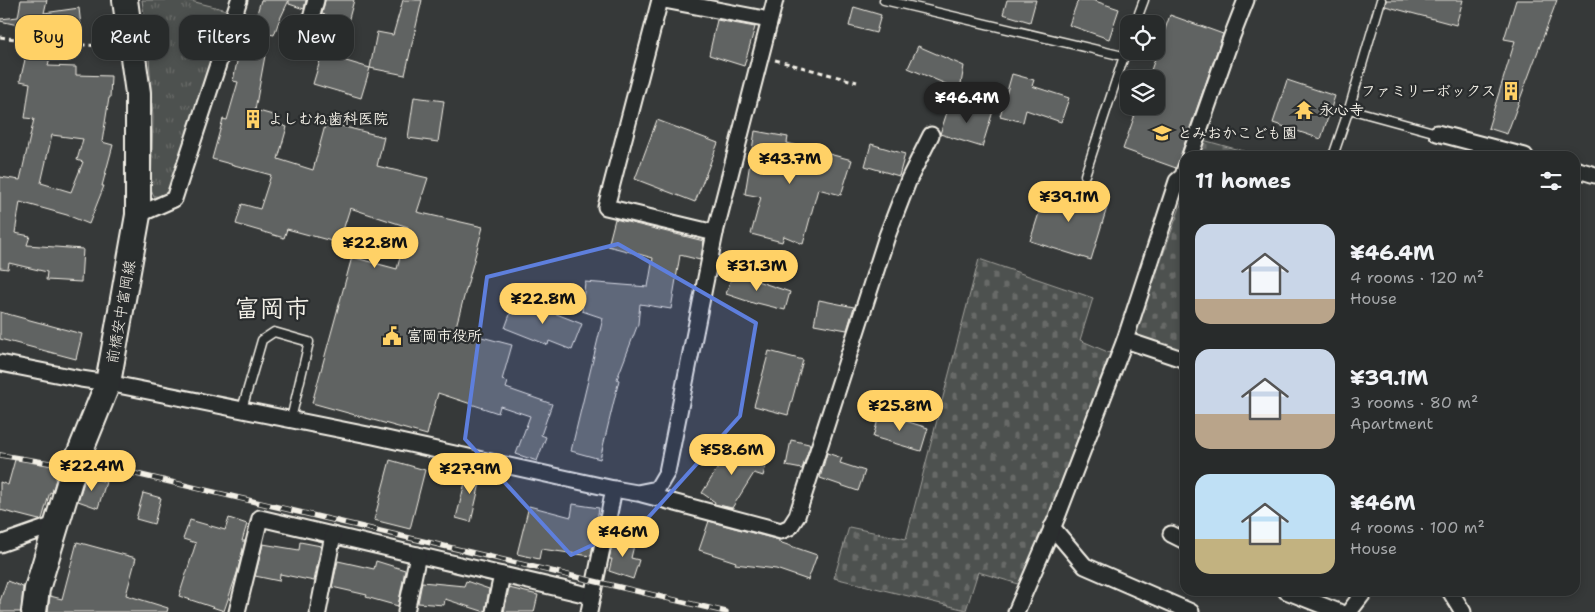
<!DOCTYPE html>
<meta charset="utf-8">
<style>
:root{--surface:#282b2b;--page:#303333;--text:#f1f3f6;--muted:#a5a7a9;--line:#444747;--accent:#ffd166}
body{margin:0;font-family:"Shantell Sans","Klee One",sans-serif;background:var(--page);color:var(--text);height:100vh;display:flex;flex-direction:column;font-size:19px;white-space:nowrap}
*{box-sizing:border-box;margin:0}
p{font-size:16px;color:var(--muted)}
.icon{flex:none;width:28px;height:28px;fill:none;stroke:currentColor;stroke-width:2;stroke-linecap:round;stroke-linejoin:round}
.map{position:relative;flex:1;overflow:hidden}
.panel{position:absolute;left:1180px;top:151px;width:400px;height:445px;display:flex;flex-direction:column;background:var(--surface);border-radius:15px;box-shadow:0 2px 8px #0003,0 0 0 1px var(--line)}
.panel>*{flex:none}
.banner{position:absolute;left:15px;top:15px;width:475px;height:45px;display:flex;gap:10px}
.buttons{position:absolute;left:1120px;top:15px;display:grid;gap:10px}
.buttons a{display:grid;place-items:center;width:45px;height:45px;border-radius:10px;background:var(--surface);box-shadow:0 2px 8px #0003,0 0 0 1px var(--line);font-size:25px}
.price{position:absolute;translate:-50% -42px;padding:0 11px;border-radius:18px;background:var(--accent);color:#111;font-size:16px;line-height:32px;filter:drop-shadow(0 1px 2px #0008)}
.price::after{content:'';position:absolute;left:50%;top:30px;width:15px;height:11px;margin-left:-8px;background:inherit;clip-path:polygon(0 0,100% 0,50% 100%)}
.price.selected{background:#222;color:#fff}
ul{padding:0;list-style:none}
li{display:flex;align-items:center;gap:15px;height:125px;padding:0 15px}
li span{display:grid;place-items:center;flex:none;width:140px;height:100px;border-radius:15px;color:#555}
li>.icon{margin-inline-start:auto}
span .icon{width:60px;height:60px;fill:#fffc;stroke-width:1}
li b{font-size:21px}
h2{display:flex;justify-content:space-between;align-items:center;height:60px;padding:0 15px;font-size:21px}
.tag{padding:0 18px;border-radius:15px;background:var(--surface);box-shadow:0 2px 8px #0003,0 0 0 1px var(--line);font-size:18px;line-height:45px}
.tag.selected{background:var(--accent);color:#111}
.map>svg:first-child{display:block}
.grass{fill:url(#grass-tufts);stroke:#a1a19c}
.cemetery{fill:url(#cemetery-stones);stroke:#a1a19c}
.building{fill:#616362;stroke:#f4f1e8;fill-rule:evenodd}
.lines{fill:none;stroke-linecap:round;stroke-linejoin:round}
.lane-casing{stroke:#f4f1e8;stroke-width:11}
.street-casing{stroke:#f4f1e8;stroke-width:19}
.primary-casing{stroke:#f4f1e8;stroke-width:28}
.path{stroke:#f4f1e8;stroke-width:3;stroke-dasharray:5 4;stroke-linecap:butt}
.lane{stroke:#2a2d2e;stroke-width:8}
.street{stroke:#2a2d2e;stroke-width:15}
.primary{stroke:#2a2d2e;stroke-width:24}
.rail-casing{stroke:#f4f1e8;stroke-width:5.5}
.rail{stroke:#2a2d2e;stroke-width:4;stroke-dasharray:11;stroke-linecap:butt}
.marked{fill:#5e7fdd;fill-opacity:0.2;stroke:#5e7fdd;stroke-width:4;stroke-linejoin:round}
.labels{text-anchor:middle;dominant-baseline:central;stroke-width:4.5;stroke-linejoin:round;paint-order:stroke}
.poi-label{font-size:15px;font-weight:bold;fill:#f4f1e8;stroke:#2a2d2e;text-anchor:start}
.street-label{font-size:15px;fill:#f4f1e8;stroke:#2a2d2e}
.town-label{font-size:25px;font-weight:bold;fill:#f4f1e8;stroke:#2a2d2e}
</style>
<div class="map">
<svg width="1595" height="612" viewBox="0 0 1595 612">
<defs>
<pattern id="grass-tufts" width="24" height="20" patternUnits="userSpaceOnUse" patternTransform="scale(1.25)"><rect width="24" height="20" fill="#4e514f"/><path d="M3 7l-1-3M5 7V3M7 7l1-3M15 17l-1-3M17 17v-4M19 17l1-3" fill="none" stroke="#686a68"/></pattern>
<pattern id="cemetery-stones" width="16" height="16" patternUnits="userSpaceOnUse" patternTransform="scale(1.25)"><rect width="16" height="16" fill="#4e514f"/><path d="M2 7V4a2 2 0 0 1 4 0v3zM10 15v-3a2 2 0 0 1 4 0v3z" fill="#686a68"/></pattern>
</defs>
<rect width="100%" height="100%" fill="#363939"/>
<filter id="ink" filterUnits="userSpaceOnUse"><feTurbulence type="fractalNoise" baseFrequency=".02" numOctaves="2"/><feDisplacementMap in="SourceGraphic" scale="10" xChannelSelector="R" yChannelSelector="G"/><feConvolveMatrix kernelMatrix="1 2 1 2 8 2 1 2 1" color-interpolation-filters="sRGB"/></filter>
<g filter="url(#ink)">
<polygon class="grass" points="142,0 187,0 227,10 172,189 164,197 154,196 151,189 153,118 148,43"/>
<g class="cemetery">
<polygon points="1203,140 1261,156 1198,156"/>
<polygon points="1185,193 1185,353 1140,340 1135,334"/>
<polygon points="979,259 1093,298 1080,340 1110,353 1022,585 978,572 966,610 834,578 849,527 906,539"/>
</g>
<g class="building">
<polygon points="21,0 47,0 44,13 79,8 81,26 30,33 31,28 0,21 0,19 18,17"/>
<polygon points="261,0 289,0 279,21 274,35 269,34 255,110 280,117 278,124 287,127 278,159 313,170 326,122 384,137 377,166 428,178 417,212 483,227 455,330 512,345 502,380 508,382 506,388 552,404 541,435 546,437 537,461 516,454 530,416 500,406 498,413 438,393 427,435 312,403 352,257 397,269 408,227 350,208 339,243 287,229 284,238 236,224 242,204 260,209 271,175 212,159 223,119 227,120 238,82 233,81 239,52 245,53"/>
<polygon points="289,0 306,0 304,9 289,4"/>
<polygon points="325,0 354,0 348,22 322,14"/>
<polygon points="403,0 422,0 405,75 370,68 377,32 393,35"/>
<polygon points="1007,0 1036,0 1030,22 1003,14"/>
<polygon points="1078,0 1092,0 1119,9 1109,39 1069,25"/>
<polygon points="1386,0 1463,0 1456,25 1385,6"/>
<polygon points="1516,0 1557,0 1507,134 1488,128 1515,41 1504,39"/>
<polygon points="854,7 881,15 876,33 849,26"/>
<polygon points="1170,15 1223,34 1176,168 1123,149 1138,106 1156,106 1156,79 1148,79"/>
<polygon points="717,20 755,27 744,66 709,55"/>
<polygon points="918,46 964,66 960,90 908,68"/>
<path d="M27,51L50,56L48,66L76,67V75L111,76L110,98H109L102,142L113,145L102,186H104L89,224L67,215L20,202L15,233L30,236L27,245L83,249L81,282L46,280L47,272L9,263L8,269L0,268V177L20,180L34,119L25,118L30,83L20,81ZM52,135L83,139L77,160L83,162L71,192L41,183Z"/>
<polygon points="322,54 370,68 361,98 313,84"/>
<polygon points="1012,74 1034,80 1032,86 1069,98 1061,122 1026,110 1023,122 1000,116"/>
<polygon points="1287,80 1335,96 1321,139 1273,123"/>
<polygon points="414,97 444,101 438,142 408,138"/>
<polygon points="950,103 976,109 976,106 993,111 982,147 940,134"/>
<polygon points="657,120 718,143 695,202 635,179"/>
<polygon points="755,131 788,137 787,143 852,160 841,195 818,189 803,244 784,236 782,242 751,234 761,197 745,194"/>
<polygon points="871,144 905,154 899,176 865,166"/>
<polygon points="1048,185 1108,204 1091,260 1030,241"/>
<polygon points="615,219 704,241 700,260 680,255 671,309 640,304 638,324 617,379 619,380 600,459 571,451 603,318 582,311 585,282 648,287 653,258 608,246"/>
<polygon points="733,273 790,292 785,310 757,303 756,304 726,294"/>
<polygon points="516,298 582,324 572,350 549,341 548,345 505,328"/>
<polygon points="819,300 854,307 847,330 814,324"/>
<polygon points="0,312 82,334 76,359 0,339"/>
<polygon points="769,351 803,360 788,415 754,406"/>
<polygon points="880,413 928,428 921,451 873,437"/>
<polygon points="791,440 809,444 810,446 802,469 786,466"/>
<polygon points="719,446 767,461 763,476 754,473 732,508 714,504 715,502 702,493 721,463 714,461"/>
<polygon points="827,453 842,458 840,463 865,471 858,491 820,478"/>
<polygon points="16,456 59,468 52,493 50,492 42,519 39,520 0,510 0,482 8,485"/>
<polygon points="390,460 425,470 410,529 374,520"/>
<polygon points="469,467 483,470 471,522 456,518"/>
<polygon points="86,476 106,482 98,508 78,501"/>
<polygon points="143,493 161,498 154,524 136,519"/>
<polygon points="573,504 599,508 591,556 541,549 539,559 517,554 529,506 571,517"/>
<polygon points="229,518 247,524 242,541 245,541 237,573 224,611 179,596 196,543 183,539 190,520 225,530"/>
<polygon points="709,521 779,540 779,542 817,555 808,580 776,569 735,564 736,562 699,550"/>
<polygon points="614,536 635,541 631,558 639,560 633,579 609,571 612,559 609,559"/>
<polygon points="77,542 136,558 126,595 168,608 167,612 48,612 50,596 62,599"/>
<polygon points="300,542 321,546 314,581 280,574 279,581 255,576 263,544 299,550"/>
<polygon points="338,561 374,569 376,561 405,570 398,606 366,597 367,595 332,587"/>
<polygon points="7,581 23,587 21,612 0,612 0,601"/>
<polygon points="466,581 489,589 485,612 445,599 444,605 418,603 422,582 464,586"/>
<polygon points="509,588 538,595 534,612 504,612"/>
</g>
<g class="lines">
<g class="lane-casing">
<g id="lane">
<polyline points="884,0 1123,56"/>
<polyline points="1135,24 1144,0"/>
<polyline points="1349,109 1437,133"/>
<polyline points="1333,156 1349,109 1381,0"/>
<polyline points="1085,175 1129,41"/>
<polyline points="242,409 262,340 274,332 309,342 291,419"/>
</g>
</g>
<g class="street-casing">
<g id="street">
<polyline points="660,0 606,207 715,233"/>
<polyline points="664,0 769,20"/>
<polyline points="303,48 316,0"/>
<polyline points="1437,133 1525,156"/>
<polyline points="1190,156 1232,36 1246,0"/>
<polyline points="1575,169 1595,175"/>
<polyline points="138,215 174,199 239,0"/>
<polyline points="1125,340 1185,360"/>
<polyline points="0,363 81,379 108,383 373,436 614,489 637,493 657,489 667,472 715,233 775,0"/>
<polyline points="642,494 781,531 790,527 797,516 887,236 909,179 931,135"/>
<polyline points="1052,527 1085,566 1191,612"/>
<polyline points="1171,534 1185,541"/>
<polyline points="0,544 57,524"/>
<polyline points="1286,591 1339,612"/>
<polyline points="1450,591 1463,612"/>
<polyline points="237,612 260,518 592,596"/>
<polyline points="318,612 333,535"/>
<polyline points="406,612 418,555"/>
<polyline points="494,612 502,575"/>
<polyline points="589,612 614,489"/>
<polyline points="1016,612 1057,517 1125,340 1177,181 1183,176 1185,169"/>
<polyline points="1349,612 1365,591"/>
</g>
</g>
<g class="primary-casing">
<polyline id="primary" points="34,612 37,589 74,467 108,383 138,215 138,93 125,0"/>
</g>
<g class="path">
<polyline points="0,37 54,44 111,46"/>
<polyline points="775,60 857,82"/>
</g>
<use href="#lane" class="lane"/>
<use href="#street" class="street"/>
<use href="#primary" class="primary"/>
<g class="rail-casing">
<polyline id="rail" points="0,455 74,467 132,473 726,612"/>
</g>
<use href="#rail" class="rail"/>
</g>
</g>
<path class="marked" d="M618,244L756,323L740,416L646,520L571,555L465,439L487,277Z"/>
<defs>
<g id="building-bare" transform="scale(1.5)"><path d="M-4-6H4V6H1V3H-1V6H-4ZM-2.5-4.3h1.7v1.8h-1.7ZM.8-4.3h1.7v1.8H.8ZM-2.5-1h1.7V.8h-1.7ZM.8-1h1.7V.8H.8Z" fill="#ffd166" stroke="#2a2d2e" stroke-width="2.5" paint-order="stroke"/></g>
<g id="temple-bare" transform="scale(1.5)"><path d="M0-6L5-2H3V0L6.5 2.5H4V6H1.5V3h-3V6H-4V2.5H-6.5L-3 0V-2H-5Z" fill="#ffd166" stroke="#2a2d2e" stroke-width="2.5" paint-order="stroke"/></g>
<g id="school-bare" transform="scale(1.5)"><path d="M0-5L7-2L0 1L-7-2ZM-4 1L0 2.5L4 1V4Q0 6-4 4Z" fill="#ffd166" stroke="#2a2d2e" stroke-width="2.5" paint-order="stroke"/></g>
<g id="civic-bare" transform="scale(1.5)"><path d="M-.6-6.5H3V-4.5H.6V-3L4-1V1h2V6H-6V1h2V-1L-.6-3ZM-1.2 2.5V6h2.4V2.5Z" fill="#ffd166" stroke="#2a2d2e" stroke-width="2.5" paint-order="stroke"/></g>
</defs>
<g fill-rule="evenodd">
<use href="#building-bare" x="1511" y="91"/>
<use href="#temple-bare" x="1304" y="110"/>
<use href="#building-bare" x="253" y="119"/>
<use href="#school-bare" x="1162" y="133"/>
<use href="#civic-bare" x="392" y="336"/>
</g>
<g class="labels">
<g class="poi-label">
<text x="1496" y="91" text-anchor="end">ファミリーボックス</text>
<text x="1319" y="110">永心寺</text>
<text x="268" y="119">よしむね歯科医院</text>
<text x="1177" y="133">とみおかこども園</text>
<text x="407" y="336">富岡市役所</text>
</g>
<g class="street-label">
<text transform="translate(121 312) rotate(-80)">前橋安中富岡線</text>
</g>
<g class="town-label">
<text x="272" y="308">富岡市</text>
</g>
</g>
</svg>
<div class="buttons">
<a><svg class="icon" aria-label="locate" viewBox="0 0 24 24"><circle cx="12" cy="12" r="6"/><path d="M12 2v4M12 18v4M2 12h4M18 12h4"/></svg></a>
<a><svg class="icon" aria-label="layers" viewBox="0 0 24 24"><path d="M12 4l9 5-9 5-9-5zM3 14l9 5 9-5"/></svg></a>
</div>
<b class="price selected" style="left:967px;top:124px">¥46.4M</b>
<b class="price" style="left:790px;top:185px">¥43.7M</b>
<b class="price" style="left:1069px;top:223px">¥39.1M</b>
<b class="price" style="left:375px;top:269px">¥22.8M</b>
<b class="price" style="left:757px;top:292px">¥31.3M</b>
<b class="price" style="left:543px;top:325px">¥22.8M</b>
<b class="price" style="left:900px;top:432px">¥25.8M</b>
<b class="price" style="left:732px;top:476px">¥58.6M</b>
<b class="price" style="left:92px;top:492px">¥22.4M</b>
<b class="price" style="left:470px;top:495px">¥27.9M</b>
<b class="price" style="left:623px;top:558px">¥46M</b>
<div class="banner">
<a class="tag selected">Buy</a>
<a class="tag">Rent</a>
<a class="tag">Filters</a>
<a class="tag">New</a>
</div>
<section class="panel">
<h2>11 homes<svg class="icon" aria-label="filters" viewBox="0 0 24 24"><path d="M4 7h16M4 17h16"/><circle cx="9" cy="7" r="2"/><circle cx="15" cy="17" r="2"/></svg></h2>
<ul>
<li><span style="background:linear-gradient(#c9d6e8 75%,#b9a48a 0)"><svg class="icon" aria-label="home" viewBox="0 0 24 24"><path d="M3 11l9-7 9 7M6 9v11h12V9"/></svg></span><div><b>¥46.4M</b><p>4 rooms · 120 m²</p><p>House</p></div></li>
<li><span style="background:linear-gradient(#c9d6e8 65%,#b9a48a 0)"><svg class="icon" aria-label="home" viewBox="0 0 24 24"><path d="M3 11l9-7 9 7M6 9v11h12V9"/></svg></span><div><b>¥39.1M</b><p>3 rooms · 80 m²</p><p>Apartment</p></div></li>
<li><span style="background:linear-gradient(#bfe0f5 65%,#c2b280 0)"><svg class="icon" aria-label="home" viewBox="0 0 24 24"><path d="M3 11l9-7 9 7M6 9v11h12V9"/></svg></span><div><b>¥46M</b><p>4 rooms · 100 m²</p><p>House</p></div></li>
</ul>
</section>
</div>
